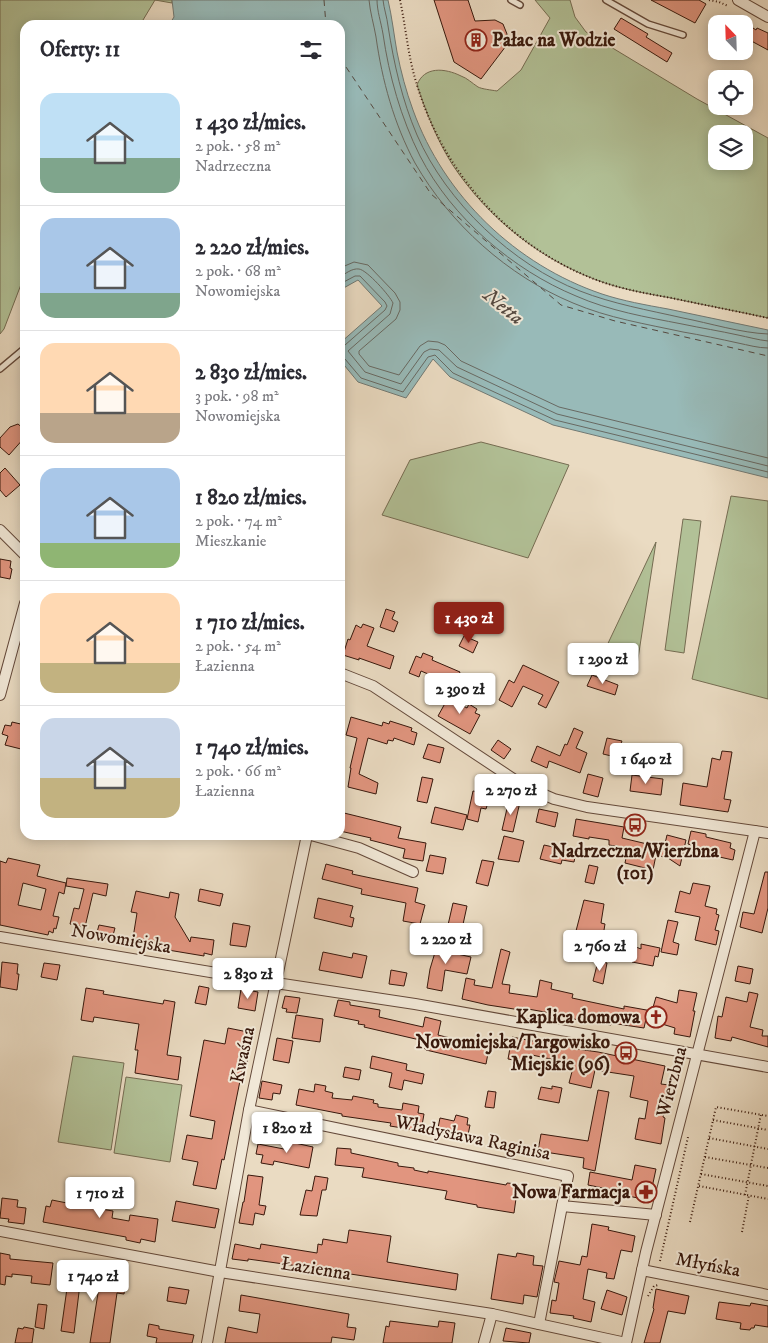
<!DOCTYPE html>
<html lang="pl">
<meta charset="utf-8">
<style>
:root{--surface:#fff;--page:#f2f2f3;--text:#2b2b33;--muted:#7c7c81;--line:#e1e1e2;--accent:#8f2418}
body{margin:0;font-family:"IM FELL DW Pica",serif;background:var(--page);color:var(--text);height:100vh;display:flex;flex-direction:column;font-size:19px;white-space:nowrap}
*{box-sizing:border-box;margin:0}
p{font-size:16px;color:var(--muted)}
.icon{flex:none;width:28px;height:28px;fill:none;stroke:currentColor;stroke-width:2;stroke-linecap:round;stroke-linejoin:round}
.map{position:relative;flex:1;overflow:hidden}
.details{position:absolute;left:20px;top:20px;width:325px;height:820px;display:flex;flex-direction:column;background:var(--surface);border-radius:15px;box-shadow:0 2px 12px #0003}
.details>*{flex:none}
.needle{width:32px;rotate:337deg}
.buttons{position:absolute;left:708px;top:15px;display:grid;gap:10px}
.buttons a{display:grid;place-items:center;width:45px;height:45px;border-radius:10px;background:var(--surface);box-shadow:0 2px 12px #0003;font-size:25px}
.price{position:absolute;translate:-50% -42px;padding:0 11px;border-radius:5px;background:#fff;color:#222;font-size:16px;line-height:32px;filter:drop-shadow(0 1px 2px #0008)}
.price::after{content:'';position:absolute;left:50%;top:30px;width:15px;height:11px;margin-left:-8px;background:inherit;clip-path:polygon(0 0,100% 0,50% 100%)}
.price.active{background:var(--accent);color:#fff}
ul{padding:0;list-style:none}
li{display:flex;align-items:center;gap:15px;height:125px;padding:0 20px}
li+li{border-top:1px solid var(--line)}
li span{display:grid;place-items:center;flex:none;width:140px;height:100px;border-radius:15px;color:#555}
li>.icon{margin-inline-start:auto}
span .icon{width:60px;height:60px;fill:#fffc;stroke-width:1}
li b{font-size:21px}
h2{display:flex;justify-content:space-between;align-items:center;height:60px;padding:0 20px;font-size:21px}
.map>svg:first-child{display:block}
.green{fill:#b2c197;stroke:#756c52;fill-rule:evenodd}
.water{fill:#98bab8;stroke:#727973}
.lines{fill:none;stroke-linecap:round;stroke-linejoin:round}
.shore{stroke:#686962;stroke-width:1}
.ferry{stroke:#554940;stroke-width:1;stroke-dasharray:6 5;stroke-linecap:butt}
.building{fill:#e1957f;stroke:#38180c;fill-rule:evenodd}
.service-casing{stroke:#64493a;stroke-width:8}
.minor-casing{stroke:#64493a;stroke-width:12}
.path{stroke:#38180c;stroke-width:2;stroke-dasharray:1 2.5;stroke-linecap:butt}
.service{stroke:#f1e8d7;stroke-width:5}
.minor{stroke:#f1e8d7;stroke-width:10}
.labels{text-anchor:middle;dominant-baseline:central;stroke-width:4;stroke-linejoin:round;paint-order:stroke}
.poi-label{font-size:19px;font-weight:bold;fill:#38180c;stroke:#f1e8d7;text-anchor:end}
.street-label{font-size:19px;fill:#38180c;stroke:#f1e8d7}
.water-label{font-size:20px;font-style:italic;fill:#554940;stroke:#f1e8d7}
</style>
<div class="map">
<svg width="768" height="1343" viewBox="0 0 768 1343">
<rect width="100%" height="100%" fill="#eadbc2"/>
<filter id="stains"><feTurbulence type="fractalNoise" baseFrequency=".004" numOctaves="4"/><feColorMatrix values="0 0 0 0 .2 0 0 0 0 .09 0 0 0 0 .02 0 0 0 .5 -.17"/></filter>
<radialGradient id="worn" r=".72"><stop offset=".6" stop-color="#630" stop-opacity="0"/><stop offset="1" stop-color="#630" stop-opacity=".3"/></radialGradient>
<g class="green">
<polygon points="0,0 172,0 172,3 155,0 140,25 25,25 25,274 4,329 0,334"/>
<path d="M535,0H570L575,17L586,32L697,99L768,138V318C736,311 704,305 671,298C649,294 626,290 605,283C543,262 488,219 452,164C437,140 426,112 417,85C424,66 445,68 461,76C467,78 472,83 478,87C482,89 491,90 497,91L521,70L550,18ZM716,134H744V161H716Z"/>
<polygon points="481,442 569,465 528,558 382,515 410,460"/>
<polygon points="731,496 768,501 768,699 692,679"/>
<polygon points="683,519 701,521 684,653 665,650"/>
<polygon points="656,542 637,665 602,656"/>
<polygon points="73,1056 124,1063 111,1150 58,1142"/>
<polygon points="126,1077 182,1085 170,1162 114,1153"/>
</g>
<path class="water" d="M172,0H388C392,17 394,35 397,52C401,72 406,91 413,110C444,196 516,265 602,294C623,301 646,305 668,309C701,316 735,323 768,330V478L553,425L450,377L433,359L406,398L358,382L340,360V343L382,306L358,280L340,290V25H169L174,17Z"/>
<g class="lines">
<g class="shore">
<path d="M369,0C370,12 374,25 376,37C382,80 394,124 415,163C450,224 508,276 573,303C608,318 646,324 683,332C701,335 720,339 738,343C748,345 758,348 768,348"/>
<path d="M377,0C377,11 381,22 383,34C389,76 401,118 420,156C452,218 513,270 576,296C610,311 646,317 682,324C701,328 720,331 738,335C748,337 758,340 768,341"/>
<path d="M383,0C384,9 387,17 388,26C394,64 402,100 417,135C446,202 513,265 580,291C613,304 648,310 683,318C709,323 741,333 768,334"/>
<polyline points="340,268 354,262 368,265 395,293 400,302 400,310 396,319 359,351 359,354 369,366 399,375 420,346 428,341 438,342 445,345 461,361 559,407 768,458"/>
<path d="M340,277C345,274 352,268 359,269C367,270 390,296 393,303L390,314L348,351L365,372L401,384L424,352L430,349L439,350L457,367L557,414L768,466"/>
<polyline points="340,284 355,276 360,276 385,302 387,306 385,310 345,345 340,346"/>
<polyline points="340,357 345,359 361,378 403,392 428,357 435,355 453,373 555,420 768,472"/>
</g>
<g class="ferry">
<polyline points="324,0 326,25"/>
<polyline points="340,58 431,194 561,305 615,321 768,356"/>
</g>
</g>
<g class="building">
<polygon points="434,0 468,0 475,21 495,20 503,24 507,34 506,46 481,79 454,62"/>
<polygon points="651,0 699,0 706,4 695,23"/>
<polygon points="621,18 648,34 646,37 672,53 667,62 614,29"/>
<polygon points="744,22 756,30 757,28 768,33 768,50 744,37"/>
<polygon points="18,424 25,430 25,437 9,455 0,447 0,438 10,427"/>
<polygon points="5,468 20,485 6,497 0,490 0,473"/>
<polygon points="0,559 11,561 10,568 12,569 10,579 0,577"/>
<polygon points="386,609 395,612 392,619 398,622 394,632 380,627"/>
<polygon points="363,624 374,628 367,646 394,656 390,669 359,658 359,660 343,655 348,639 350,640 356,625 361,628"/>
<polygon points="464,636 478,642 473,653 459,646"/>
<polygon points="423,653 433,657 432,660 460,672 452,691 437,685 440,679 421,671 419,677 409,673 416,656 421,658"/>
<polygon points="523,665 559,682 546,708 538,704 543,695 523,686 512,707 499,700 509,680 514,683"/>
<polygon points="592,675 618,685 615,695 587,686"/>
<polygon points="448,698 467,708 469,704 477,709 475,713 480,715 470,734 438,716"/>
<polygon points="351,717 382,726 383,722 389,724 390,721 412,728 411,731 417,733 414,745 394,738 393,741 388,740 387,744 368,738 359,774 378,783 376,794 348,787 351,768 350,768 357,738 346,735"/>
<polygon points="12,722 25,725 25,750 5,745 8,736 2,734 5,725 11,726"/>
<polygon points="574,728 583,732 576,748 587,753 580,773 549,761 547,768 531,761 537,746 560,756 565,744 567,745"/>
<polygon points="607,738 622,741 620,746 622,747 620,758 603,754"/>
<polygon points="498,740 511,749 504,759 491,750"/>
<polygon points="428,744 444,748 440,763 423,758"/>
<polygon points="722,751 732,752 724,799 731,800 728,812 680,805 683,783 707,787 712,758 720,760"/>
<polygon points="588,774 603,778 598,797 583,793"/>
<polygon points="632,775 663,779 661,795 630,791"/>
<polygon points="422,777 433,779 427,803 417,801"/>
<polygon points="473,791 484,793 483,797 489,799 486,809 481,808 478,822 467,819"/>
<polygon points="509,800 520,802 513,832 502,830"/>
<polygon points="435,807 467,815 463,830 431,823"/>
<polygon points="539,809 558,813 555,827 536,822"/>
<polygon points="340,812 401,827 398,838 426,843 423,861 403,858 405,849 370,840 371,838 340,831"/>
<polygon points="576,819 624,827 622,838 664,848 667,835 686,840 680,866 668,858 656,855 653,870 625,863 628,848 609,845 609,840 589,837 589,839 573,836"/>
<polygon points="691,831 706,834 706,837 731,843 730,848 735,850 733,860 715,856 716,852 688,844"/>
<polygon points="504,836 524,841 519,862 498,859"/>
<polygon points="544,845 576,852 574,862 562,860 561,864 540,859"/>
<polygon points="430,855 446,858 443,874 426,871"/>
<path d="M8,858L40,865L37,876L66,883L64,894L59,892L53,916L59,917L56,929L54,928L53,933L49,931L48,935L0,925V861L6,863ZM23,883L46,889L41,910L18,905Z"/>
<polygon points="482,860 494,862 488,886 476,883"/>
<polygon points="326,864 353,871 352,874 418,888 415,902 425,905 420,924 403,921 406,903 361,894 362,889 322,879"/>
<polygon points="589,865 598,867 594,884 585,882"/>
<polygon points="765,872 768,872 768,908 762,933 740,927 743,912 754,914"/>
<polygon points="67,878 108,884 106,896 93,893 85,927 70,924 74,908 79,909 84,889 66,886"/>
<polygon points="693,883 710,886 705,906 717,909 716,914 719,915 715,930 719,931 716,945 695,940 700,917 675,912 680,891 690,894"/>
<polygon points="200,889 223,894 220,906 198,901"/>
<polygon points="136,891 169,898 170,892 179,894 175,917 190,942 191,937 214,940 212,955 204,953 204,956 132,944 137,913 131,912"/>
<polygon points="318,898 353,906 350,917 354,918 352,927 314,918"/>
<polygon points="584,900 604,904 601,923 605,924 603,936 576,931"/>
<polygon points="453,903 467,906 462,929 448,925"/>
<polygon points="668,920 678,922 673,942 679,944 677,955 661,952"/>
<polygon points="233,923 250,926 246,947 230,945"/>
<polygon points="99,925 115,928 112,939 96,936"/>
<polygon points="439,939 450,942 448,952 471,957 467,974 445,970 442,991 427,988 430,969"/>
<polygon points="572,941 581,944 578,959 569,956"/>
<polygon points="641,944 660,948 658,957 655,956 653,966 632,962 636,947 641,949"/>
<polygon points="501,949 510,952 502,984 510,985 509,993 537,997 540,980 552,983 551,989 573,994 572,998 624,1009 624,1006 652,1011 656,997 677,1003 679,990 697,993 693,1011 695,1011 690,1037 674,1034 675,1028 646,1019 644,1028 611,1023 611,1025 555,1016 556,1014 528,1009 527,1011 488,1005 462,999 466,978 475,980 474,985 492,988"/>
<polygon points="323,952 352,958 353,953 367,956 362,978 319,970"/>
<polygon points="598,961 607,963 603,984 593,981"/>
<polygon points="2,962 18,964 17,974 19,974 17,990 0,987"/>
<polygon points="44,963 60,965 57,980 41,977"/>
<polygon points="738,966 753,969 750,984 735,981"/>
<polygon points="391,970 407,973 404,986 389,984"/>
<polygon points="199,986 209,988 206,1005 195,1003"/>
<polygon points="86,988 104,991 103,994 163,1004 164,1000 175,1002 167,1055 181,1057 178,1080 135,1073 138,1050 135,1050 139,1024 94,1017 93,1022 81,1020"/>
<polygon points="241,989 258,992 255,1011 238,1008"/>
<polygon points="749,992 758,994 750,1027 763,1030 762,1036 768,1036 768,1047 732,1037 731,1041 715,1038 718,1016 722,1017 726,997 747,1002"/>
<polygon points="285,996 300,998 297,1013 286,1012 287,1009 282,1008"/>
<polygon points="338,1000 350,1002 350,1005 380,1010 379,1017 423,1027 425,1017 441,1021 438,1035 462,1041 461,1043 489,1048 486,1064 426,1050 426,1049 419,1047 420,1040 364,1027 365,1025 358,1024 359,1021 334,1016"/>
<polygon points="296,1015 323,1019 320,1042 292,1038"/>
<polygon points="228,1028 253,1033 246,1067 243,1066 224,1160 222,1159 216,1189 193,1185 198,1162 182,1159 187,1135 212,1139 215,1121 190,1116 204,1040 225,1044"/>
<polygon points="512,1037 548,1044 549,1039 571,1043 570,1048 598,1052 665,1066 661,1084 669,1085 663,1117 665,1118 661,1144 635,1139 639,1118 645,1119 648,1101 630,1097 634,1076 595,1070 591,1088 569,1083 574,1064 532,1055 530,1063 508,1059"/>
<polygon points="277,1038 293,1041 289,1063 273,1060"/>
<polygon points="372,1056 407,1064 406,1070 424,1074 422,1084 404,1080 402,1090 389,1087 392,1073 370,1068"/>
<polygon points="345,1067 361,1070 359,1080 343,1077"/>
<polygon points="262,1081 282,1085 280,1094 273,1093 272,1100 259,1098"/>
<polygon points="315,1084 326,1086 325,1091 333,1093 332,1098 352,1100 353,1096 374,1100 373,1103 378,1104 378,1107 402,1110 403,1103 419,1106 418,1113 424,1114 421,1131 390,1126 391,1123 342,1116 342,1114 296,1105 299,1089 314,1092"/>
<polygon points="552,1086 562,1088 559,1103 538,1099 541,1087 552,1089"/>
<polygon points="598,1090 609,1092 595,1171 583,1168 584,1158 538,1151 541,1134 588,1141"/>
<polygon points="488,1091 496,1092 494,1108 485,1107"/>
<polygon points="456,1115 468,1118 467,1125 470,1125 467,1140 437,1133 440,1118 454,1121"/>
<polygon points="286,1141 313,1147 309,1168 274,1161 273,1165 261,1163 263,1155 256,1154 258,1144 284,1149"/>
<polygon points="337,1148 351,1149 351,1153 398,1163 398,1166 414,1168 414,1170 428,1173 428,1171 506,1185 507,1183 518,1184 514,1213 477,1207 477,1205 445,1199 447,1191 362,1177 364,1168 335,1165"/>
<polygon points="635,1165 656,1169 650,1197 639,1194 638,1198 613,1193 613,1190 588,1185 590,1172 632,1180"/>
<polygon points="248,1175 263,1177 259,1205 266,1206 264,1215 255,1213 253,1225 239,1223 243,1202 244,1202"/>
<polygon points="315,1176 328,1178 326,1190 322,1190 317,1216 300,1215 306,1190 312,1191"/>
<polygon points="86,1186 99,1189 95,1208 113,1211 112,1218 129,1221 130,1215 158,1219 155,1242 141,1239 140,1243 126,1240 126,1237 43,1222 46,1206 50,1207 52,1200 82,1206"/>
<polygon points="2,1198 18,1200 17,1207 26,1208 24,1224 8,1222 9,1219 0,1218"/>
<polygon points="176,1201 219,1209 215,1228 172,1221"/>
<polygon points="592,1224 609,1227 608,1230 635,1236 632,1252 621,1250 614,1279 606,1278 607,1273 588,1269 583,1299 595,1302 591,1322 573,1318 574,1316 550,1313 552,1300 556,1301 559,1283 554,1282 559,1261 580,1265 582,1256 587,1257"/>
<polygon points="349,1230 391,1236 387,1262 458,1274 456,1290 291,1265 248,1259 248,1261 232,1259 235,1244 260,1249 261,1244 317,1253 318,1244 322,1245 323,1239 347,1243"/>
<polygon points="0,1253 10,1255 10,1259 53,1263 50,1285 31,1283 32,1276 12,1274 12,1277 6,1276 5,1285 0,1284"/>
<polygon points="517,1253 534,1256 533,1265 543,1266 537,1297 524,1295 523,1304 491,1299 498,1254 516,1257"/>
<polygon points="70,1267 126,1278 124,1294 117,1293 110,1343 90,1343 99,1287 80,1284 74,1333 61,1331"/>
<polygon points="169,1287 189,1290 186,1304 167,1301"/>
<polygon points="656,1289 689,1296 685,1314 668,1311 660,1343 644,1343 654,1309 653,1308"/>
<polygon points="607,1290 627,1297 622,1315 601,1309"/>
<polygon points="241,1295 349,1314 347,1327 356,1328 354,1340 332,1337 331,1343 225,1343 228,1327 257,1333 260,1314 239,1311"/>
<polygon points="719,1302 750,1306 751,1303 768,1306 768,1327 755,1325 754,1328 751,1328 750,1330 740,1329 741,1323 716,1319"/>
<polygon points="38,1304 47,1305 44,1329 35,1327"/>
<polygon points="390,1321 438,1327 439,1321 455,1323 452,1343 383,1343 386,1326 389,1327"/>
<polygon points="149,1324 159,1326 159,1329 194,1335 192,1343 156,1343 157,1338 147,1336"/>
<polygon points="24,1327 34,1329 32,1343 15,1343 18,1328 23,1329"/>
<polygon points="506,1328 531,1333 529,1343 503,1341"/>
</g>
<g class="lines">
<g class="service-casing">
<g id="service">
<polyline points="511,0 520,5"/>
<polyline points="606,0 648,24 683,35"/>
<polyline points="0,369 25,348"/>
</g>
</g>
<g class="minor-casing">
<g id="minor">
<polyline points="738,0 768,17"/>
<polyline points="0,530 25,555"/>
<polyline points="340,673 373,686 524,786 554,799 587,807 768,833"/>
<polyline points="0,695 25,603"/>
<polyline points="311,835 359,848 413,872"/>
<polyline points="0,937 276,983 415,1004 768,1067"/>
<polyline points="249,1110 568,1176 562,1206 656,1215"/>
<polyline points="0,1231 220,1272 492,1314 626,1343 646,1252 755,831"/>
<polyline points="642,1270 768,1295"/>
<polyline points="539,1324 562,1206"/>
<polyline points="207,1343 249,1110 307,835"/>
<polyline points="484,1343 492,1314"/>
</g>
</g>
<g class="path">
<path d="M400,0C406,28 408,57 417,85C445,177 514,252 605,283C627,290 649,294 672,298C704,305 736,311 768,318"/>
<polyline points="709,0 719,2 728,6"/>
<polyline points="713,1120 768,1130"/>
<polyline points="709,1138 768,1149"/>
<polyline points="705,1157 768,1168"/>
<polyline points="701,1174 768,1186"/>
<polyline points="699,1186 768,1199"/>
<polyline points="745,1195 761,1114"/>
<polyline points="690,1222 716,1107 768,1116"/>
<polyline points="742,1232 749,1195"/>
<polyline points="660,1261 688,1137"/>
<polyline points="648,1296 654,1286 658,1285"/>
</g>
<use href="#service" class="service"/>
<use href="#minor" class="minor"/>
</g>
<defs>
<g id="building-ring" transform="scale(1.125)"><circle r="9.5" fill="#f1e8d7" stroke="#8f2418" stroke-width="1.5"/><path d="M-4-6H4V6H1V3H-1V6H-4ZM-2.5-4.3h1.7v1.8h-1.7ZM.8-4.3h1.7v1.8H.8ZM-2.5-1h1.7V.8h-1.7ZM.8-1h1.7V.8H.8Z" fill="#8f2418"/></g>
<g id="bus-ring" transform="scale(1.125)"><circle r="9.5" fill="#f1e8d7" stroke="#8f2418" stroke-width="1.5"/><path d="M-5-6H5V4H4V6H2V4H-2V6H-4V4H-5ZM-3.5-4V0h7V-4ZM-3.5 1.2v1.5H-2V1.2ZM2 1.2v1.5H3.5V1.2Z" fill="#8f2418"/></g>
<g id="church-ring" transform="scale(1.125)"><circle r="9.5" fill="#f1e8d7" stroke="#8f2418" stroke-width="1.5"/><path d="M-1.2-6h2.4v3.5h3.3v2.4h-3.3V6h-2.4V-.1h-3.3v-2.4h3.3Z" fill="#8f2418"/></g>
<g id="pharmacy-ring" transform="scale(1.125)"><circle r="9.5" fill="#f1e8d7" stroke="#8f2418" stroke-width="1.5"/><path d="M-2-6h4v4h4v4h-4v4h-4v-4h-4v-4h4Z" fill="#8f2418"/></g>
</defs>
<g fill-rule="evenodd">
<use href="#building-ring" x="476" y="40"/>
<use href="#bus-ring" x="635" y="825"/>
<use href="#church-ring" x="656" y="1017"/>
<use href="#bus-ring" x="626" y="1053"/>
<use href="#pharmacy-ring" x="646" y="1192"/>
</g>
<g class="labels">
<g class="poi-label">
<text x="492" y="40" text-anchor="start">Pałac na Wodzie</text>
<text x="635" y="851" text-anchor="middle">Nadrzeczna/Wierzbna<tspan x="635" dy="22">(101)</tspan></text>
<text x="640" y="1017">Kaplica domowa</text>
<text x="610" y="1042">Nowomiejska/Targowisko<tspan x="610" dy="22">Miejskie (96)</tspan></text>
<text x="630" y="1192">Nowa Farmacja</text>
</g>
<g class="street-label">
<text transform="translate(121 939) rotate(10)">Nowomiejska</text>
<text transform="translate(243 1055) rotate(-78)">Kwaśna</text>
<text transform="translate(672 1082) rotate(-75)">Wierzbna</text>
<text transform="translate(473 1138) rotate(12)">Władysława Raginisa</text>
<text transform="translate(708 1265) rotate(11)">Młyńska</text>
<text transform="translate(316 1269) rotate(9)">Łazienna</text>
</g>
<g class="water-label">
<text transform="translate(503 307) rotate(39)">Netta</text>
</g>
</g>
<rect width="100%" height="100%" filter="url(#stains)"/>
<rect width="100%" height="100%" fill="url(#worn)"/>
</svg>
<div class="buttons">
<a><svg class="needle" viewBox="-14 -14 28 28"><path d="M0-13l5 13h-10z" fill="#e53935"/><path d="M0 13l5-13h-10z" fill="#7c7c81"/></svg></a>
<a><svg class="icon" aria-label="locate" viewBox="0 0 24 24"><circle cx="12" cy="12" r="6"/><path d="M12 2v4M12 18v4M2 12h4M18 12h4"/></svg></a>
<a><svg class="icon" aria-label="layers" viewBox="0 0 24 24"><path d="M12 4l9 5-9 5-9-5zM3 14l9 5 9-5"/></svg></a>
</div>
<b class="price active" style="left:469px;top:644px">1 430 zł</b>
<b class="price" style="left:603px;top:685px">1 290 zł</b>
<b class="price" style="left:460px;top:715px">2 390 zł</b>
<b class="price" style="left:646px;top:785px">1 640 zł</b>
<b class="price" style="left:511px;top:816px">2 270 zł</b>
<b class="price" style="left:446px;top:965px">2 220 zł</b>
<b class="price" style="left:600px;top:972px">2 760 zł</b>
<b class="price" style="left:248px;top:1000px">2 830 zł</b>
<b class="price" style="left:287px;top:1154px">1 820 zł</b>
<b class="price" style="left:100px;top:1219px">1 710 zł</b>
<b class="price" style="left:93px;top:1302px">1 740 zł</b>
<section class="details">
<h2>Oferty: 11<svg class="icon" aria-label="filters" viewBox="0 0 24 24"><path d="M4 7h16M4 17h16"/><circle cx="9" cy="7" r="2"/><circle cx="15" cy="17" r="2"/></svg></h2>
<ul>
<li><span style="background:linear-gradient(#bfe0f5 65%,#7fa58c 0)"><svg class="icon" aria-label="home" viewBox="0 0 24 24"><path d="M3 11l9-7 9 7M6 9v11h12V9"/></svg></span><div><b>1 430 zł/mies.</b><p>2 pok. · 58 m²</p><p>Nadrzeczna</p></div></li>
<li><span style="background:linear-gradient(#a9c7e8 75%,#7fa58c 0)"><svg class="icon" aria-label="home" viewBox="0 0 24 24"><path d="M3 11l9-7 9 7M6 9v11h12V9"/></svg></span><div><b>2 220 zł/mies.</b><p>2 pok. · 68 m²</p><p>Nowomiejska</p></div></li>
<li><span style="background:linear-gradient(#ffd9b3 70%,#b9a48a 0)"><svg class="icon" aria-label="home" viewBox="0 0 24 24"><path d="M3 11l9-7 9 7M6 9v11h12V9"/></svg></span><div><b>2 830 zł/mies.</b><p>3 pok. · 98 m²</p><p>Nowomiejska</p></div></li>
<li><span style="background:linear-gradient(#a9c7e8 75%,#8fb573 0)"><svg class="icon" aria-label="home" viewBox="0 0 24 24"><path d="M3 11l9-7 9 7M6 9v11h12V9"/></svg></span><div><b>1 820 zł/mies.</b><p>2 pok. · 74 m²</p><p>Mieszkanie</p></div></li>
<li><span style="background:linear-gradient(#ffd9b3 70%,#c2b280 0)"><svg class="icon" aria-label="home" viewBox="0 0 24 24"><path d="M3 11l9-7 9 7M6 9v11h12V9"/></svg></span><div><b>1 710 zł/mies.</b><p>2 pok. · 54 m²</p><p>Łazienna</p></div></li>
<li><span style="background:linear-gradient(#c9d6e8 60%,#c2b280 0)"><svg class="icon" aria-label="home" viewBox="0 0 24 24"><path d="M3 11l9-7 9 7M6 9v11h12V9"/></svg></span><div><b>1 740 zł/mies.</b><p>2 pok. · 66 m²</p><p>Łazienna</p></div></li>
</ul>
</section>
</div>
